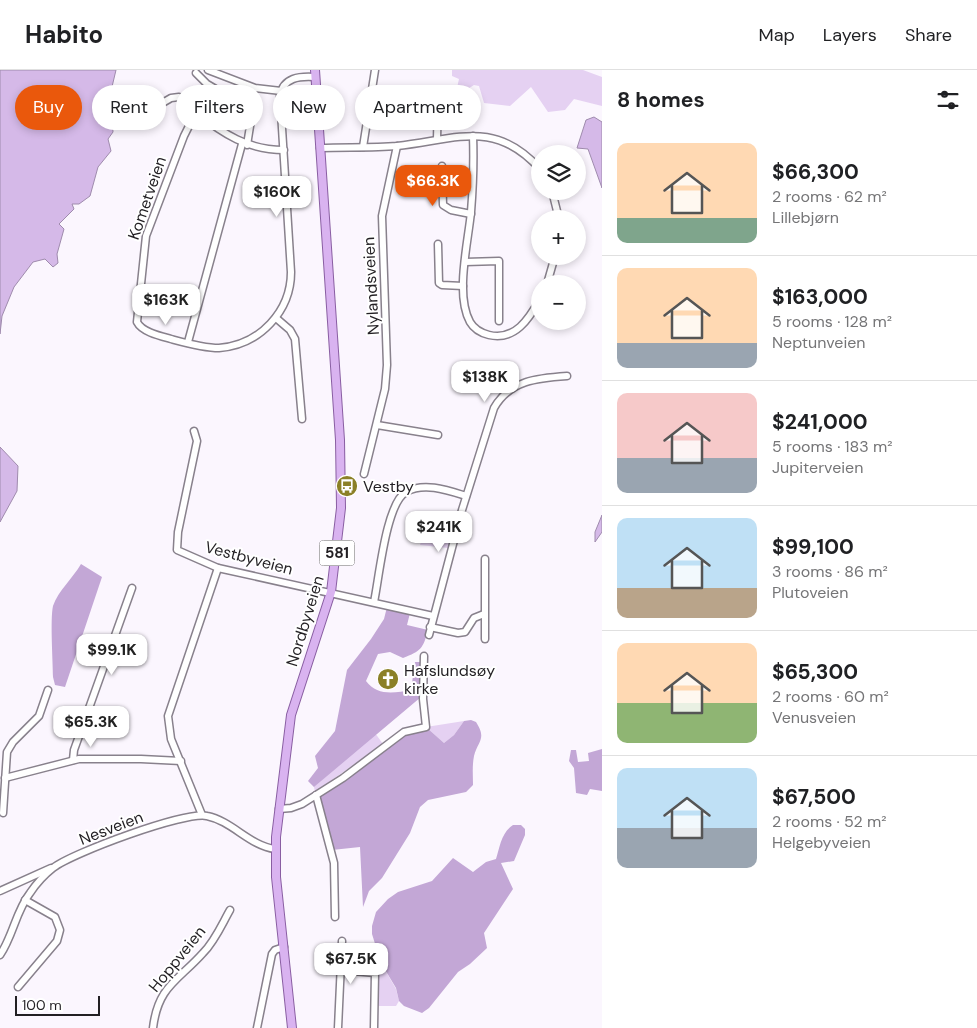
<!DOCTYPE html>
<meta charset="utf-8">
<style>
:root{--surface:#fff;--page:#f2f2f2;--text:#202124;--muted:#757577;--line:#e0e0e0;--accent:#ea580c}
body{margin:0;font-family:"DM Sans",sans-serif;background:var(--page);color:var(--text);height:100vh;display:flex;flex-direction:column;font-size:19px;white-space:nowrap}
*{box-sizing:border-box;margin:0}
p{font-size:16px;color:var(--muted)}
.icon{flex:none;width:28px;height:28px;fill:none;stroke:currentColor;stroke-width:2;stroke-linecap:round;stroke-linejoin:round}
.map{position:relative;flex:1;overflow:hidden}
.side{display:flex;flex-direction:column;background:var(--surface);width:375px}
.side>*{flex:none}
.banner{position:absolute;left:15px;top:15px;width:475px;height:45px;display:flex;gap:10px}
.buttons{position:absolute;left:531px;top:75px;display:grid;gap:10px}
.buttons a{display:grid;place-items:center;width:55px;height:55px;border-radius:50%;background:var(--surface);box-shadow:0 2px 8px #0003;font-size:25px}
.scale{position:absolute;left:15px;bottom:12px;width:85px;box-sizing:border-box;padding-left:5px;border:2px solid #221f23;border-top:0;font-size:14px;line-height:18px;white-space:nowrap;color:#221f23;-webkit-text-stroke:4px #fff;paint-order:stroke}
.price{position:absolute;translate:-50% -42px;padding:0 11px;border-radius:10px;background:#fff;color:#222;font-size:16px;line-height:32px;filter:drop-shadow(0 1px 2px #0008)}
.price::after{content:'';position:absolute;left:50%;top:30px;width:15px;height:11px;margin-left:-8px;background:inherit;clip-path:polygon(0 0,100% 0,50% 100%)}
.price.active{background:var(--accent);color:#fff}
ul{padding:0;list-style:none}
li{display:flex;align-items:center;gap:15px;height:125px;padding:0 15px}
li+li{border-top:1px solid var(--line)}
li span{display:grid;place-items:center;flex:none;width:140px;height:100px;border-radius:10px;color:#555}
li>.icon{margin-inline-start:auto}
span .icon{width:60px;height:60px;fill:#fffc;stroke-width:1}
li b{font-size:21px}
h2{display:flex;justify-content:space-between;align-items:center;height:60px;padding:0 15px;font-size:21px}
.chip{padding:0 18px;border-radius:22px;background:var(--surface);box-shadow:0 2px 8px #0003;font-size:18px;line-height:45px}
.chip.active{background:var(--accent);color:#fff}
header{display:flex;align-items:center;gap:30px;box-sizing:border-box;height:70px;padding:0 25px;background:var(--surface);border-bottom:1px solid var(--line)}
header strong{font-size:24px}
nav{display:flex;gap:28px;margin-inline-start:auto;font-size:18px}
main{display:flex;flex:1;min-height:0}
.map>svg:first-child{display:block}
.green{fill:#e5d1f2}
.forest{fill:#c3a7d6}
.water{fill:#d5b9e8;stroke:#9f8bad}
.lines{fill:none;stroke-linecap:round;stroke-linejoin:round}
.minor-casing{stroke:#88818c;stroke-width:9}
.major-casing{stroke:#895ea2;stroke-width:10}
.minor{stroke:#fff;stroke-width:6}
.major{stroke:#d9b3f0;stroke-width:8}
.labels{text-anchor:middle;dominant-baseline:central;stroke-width:4;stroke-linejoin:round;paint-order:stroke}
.shield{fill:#fff;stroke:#646265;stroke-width:1}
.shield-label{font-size:15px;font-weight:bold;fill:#221f23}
.street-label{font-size:16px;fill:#221f23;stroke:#fff}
.poi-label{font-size:16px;fill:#221f23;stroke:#fff;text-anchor:start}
</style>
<header>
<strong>Habito</strong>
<nav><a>Map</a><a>Layers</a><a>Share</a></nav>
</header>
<main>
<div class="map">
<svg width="602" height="958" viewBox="0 0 602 958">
<rect width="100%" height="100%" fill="#fbf6fe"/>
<g class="green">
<polygon points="452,0 583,0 602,7 602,36 574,29 565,40 548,42 531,17 510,36 484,33 479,16 474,15 463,22 460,31 454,31 459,9 452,6"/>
<polygon points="429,446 456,450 448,478 420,475"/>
<polygon points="464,651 454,665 444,673 426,657"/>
<polygon points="375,663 383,674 315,722 314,717"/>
<polygon points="381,893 396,919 399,931 396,936 377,936 379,895"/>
</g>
<g class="forest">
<path d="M81,494L102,507L65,617L55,615L53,607C53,592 50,549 53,536C58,521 73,508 81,494Z"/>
<path d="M387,537L410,543L407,555L428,560C423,579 421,581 403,588L390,582L378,584L366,611C377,626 394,623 411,620L415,592H423L421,627L314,717L308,711L318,698L315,686L335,661L347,600L371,569L384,549Z"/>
<path d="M471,650L476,652C487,669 478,671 474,686C472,696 473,706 473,715L466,722L428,730L420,737L410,763L382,808L369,821L363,837L360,777L332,780L316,725L404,662L426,657L444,673L454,665L464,651Z"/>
<polygon points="602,679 602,721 590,719 587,725 576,723 574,698 569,691 571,680 576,680 578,692 589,691 588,683"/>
<path d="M513,755H521L525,759V765L514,791L501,793L513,819L484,863L487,878L470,894L458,902L429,938L422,943L404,936L399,931L396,918L381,893L372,864V856L376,842L388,829L398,822L432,811L453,788L473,802L486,792L496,789C500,777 501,763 513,755Z"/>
</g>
<g class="water">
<polygon points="0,0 116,0 106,42 112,50 113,62 108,69 111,81 98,97 90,126 79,134 72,134 74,139 59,154 64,159 57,184 58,193 53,197 45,189 33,192 14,217 2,246 0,264"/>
<polygon points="594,47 602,52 602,118 588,79 577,78 586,50"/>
<polygon points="0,377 18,396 17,421 0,452"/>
<polygon points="602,445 602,462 595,472 595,462"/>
</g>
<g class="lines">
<g class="minor-casing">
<g id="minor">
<polyline points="208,0 255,18 281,21"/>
<polyline points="196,3 207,14 246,37 251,50 247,75"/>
<path d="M159,35L171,28L179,27C185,31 190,37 196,42C223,64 248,80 284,80"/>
<path d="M196,42L184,66L146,166L137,252C142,262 160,266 171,269C186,273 204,278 219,278C260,275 291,241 291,202L280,26C283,7 300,6 315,7"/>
<path d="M473,66C474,92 473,117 471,142C468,173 455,225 470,252C474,259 481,263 489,265C515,271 529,249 540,229"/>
<polyline points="437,69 438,30"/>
<polyline points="363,77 375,0"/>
<path d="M320,78C346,77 372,78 397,76C455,70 494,48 540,99"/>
<polyline points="442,96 443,135 451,140 471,144"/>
<polyline points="552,121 559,149"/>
<polyline points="438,174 439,213 442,215 463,216"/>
<polyline points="465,192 499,191 499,251"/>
<polyline points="547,214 555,186"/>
<polyline points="276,248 290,260 295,269 302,349"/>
<polyline points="188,272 242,74"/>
<polyline points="377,355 438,365"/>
<polyline points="194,361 197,371 178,462 177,480 218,498 433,546"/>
<polyline points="364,404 385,319 387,295 382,146 397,76"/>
<path d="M374,532C379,509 386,433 406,422C424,412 447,420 466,426"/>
<polyline points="430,557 458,563 465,562 474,548 484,544"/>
<path d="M429,565L462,440L494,338C510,310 538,308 567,306"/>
<polyline points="485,569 485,489"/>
<polyline points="73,690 74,680 132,518"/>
<polyline points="5,708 79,689 141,689 181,691"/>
<polyline points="316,725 334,793 335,847"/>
<polyline points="279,739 291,738 302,734 343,708 404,662 426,657 423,629 424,586"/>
<polyline points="3,743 7,682 13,672 39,646 48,620"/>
<polyline points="202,745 171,669 168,646 218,498"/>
<polyline points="0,821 51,798"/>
<path d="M0,885C13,866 16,841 30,823C36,814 44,805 53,798C72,783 185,741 207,746C232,751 250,776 275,779"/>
<polyline points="341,900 375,903 374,958"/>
<polyline points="18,917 57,871 60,860 55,847 25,830"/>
<path d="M153,958C158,916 178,911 203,883C215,871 222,854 230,840"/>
<polyline points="257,958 272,884 275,880 284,877"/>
<polyline points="338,958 342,871"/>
</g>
</g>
<g class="major-casing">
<polyline id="major" points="292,958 276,807 276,767 291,645 331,522 341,438 340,370 315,0"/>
</g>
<use href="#minor" class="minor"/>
<use href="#major" class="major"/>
</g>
<defs>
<g id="bus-disc" transform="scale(1.125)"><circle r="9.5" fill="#8b8027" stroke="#fff"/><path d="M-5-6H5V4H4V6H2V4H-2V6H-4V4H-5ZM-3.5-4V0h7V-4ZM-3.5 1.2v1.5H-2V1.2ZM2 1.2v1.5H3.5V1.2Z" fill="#fff"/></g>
<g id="church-disc" transform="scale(1.125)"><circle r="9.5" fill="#8b8027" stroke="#fff"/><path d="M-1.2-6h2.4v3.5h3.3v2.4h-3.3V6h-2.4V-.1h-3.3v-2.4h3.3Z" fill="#fff"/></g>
</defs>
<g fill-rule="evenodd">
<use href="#bus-disc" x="347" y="416"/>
<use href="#church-disc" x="388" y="609"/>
</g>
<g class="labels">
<rect class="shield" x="319.5" y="470.5" width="35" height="25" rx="4"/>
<g class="shield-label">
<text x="337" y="483">581</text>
</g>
<g class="street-label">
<text transform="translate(147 128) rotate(-71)">Kometveien</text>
<text transform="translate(371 216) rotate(-93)">Nylandsveien</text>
<text transform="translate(249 488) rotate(15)">Vestbyveien</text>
<text transform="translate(305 551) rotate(-73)">Nordbyveien</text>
<text transform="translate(111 758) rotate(-21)">Nesveien</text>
<text transform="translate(177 889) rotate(-51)">Hoppveien</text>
</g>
<g class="poi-label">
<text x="363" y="416">Vestby</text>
<text x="404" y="600">Hafslundsøy<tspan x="404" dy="18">kirke</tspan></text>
</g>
</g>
</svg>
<div class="buttons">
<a><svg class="icon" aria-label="layers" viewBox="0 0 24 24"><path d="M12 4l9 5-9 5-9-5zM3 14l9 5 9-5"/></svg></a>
<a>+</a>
<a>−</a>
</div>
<div class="scale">100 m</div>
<b class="price active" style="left:433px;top:137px">$66.3K</b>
<b class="price" style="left:277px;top:148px">$160K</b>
<b class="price" style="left:166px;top:256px">$163K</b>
<b class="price" style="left:485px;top:333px">$138K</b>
<b class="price" style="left:439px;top:483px">$241K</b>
<b class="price" style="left:112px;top:606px">$99.1K</b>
<b class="price" style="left:91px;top:678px">$65.3K</b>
<b class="price" style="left:351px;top:915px">$67.5K</b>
<div class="banner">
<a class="chip active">Buy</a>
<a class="chip">Rent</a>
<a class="chip">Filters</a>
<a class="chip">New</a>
<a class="chip">Apartment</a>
</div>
</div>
<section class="side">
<h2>8 homes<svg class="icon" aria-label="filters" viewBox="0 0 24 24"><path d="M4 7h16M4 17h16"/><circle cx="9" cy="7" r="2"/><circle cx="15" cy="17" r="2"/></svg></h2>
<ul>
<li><span style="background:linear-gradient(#ffd9b3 75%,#7fa58c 0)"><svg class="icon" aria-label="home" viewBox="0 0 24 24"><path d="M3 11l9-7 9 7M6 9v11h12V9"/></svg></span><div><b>$66,300</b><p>2 rooms · 62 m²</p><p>Lillebjørn</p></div></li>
<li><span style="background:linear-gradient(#ffd9b3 75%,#9aa5b1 0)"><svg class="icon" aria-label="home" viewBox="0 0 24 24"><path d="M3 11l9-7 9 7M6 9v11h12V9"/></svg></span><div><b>$163,000</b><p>5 rooms · 128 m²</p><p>Neptunveien</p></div></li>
<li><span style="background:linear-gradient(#f6c9c9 65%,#9aa5b1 0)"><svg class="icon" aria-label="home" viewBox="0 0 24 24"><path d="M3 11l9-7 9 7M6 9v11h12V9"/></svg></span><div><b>$241,000</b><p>5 rooms · 183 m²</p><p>Jupiterveien</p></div></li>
<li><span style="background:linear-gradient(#bfe0f5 70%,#b9a48a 0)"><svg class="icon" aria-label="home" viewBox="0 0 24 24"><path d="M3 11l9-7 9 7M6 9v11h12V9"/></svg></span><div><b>$99,100</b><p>3 rooms · 86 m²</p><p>Plutoveien</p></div></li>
<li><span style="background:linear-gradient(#ffd9b3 60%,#8fb573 0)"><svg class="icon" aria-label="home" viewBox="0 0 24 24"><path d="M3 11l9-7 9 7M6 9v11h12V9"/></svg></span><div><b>$65,300</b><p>2 rooms · 60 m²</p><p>Venusveien</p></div></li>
<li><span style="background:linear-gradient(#bfe0f5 60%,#9aa5b1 0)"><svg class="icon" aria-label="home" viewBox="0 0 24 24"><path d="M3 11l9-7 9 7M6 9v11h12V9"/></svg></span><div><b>$67,500</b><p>2 rooms · 52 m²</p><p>Helgebyveien</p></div></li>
</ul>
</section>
</main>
